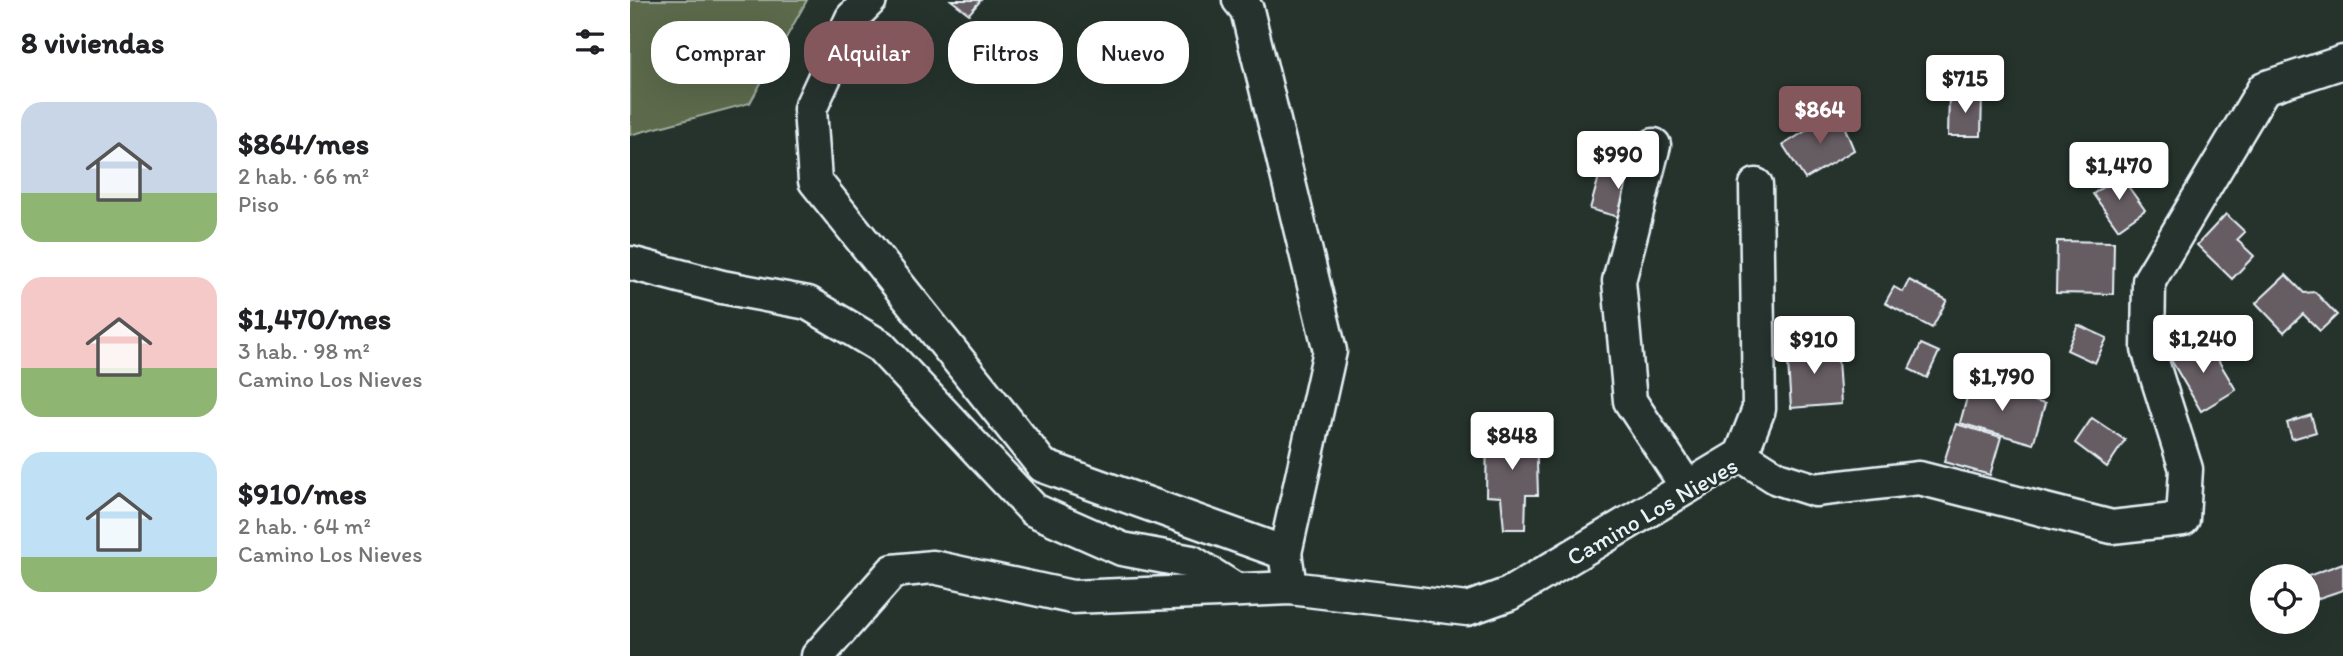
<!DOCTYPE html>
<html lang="es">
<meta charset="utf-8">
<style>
:root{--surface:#fff;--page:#f6f6f6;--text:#202124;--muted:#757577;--accent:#84575d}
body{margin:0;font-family:Itim,sans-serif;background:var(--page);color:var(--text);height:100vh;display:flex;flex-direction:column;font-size:26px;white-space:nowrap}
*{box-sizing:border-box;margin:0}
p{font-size:23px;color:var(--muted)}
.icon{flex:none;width:38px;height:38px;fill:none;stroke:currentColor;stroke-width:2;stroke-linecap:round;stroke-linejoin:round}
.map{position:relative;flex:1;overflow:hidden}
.sheet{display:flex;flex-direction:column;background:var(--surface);width:630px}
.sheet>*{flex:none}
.top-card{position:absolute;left:21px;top:21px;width:665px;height:63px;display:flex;gap:14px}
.tools{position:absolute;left:1620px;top:564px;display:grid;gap:14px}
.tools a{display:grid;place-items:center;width:70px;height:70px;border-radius:50%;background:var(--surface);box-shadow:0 7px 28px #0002;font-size:35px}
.price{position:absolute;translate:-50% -60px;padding:0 16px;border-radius:7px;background:#fff;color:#222;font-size:23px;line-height:46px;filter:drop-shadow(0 2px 4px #0008)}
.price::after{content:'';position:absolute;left:50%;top:42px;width:21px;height:16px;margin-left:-10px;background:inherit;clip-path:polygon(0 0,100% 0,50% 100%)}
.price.on{background:var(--accent);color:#fff}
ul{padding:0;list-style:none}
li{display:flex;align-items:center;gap:21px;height:175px;padding:0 21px}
li span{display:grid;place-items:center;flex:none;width:196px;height:140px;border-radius:21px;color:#555}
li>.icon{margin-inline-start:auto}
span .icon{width:84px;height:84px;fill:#fffc;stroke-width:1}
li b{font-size:30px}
h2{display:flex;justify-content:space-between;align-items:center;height:84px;padding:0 21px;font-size:30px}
.tag{padding:0 24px;border-radius:28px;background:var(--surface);box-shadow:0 7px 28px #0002;font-size:24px;line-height:63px}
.tag.on{background:var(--accent);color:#fff}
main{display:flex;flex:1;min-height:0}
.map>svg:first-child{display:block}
.green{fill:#5c6b4c;stroke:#a2aea2;stroke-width:2}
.building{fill:#665d63;stroke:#e8f1f8;stroke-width:2}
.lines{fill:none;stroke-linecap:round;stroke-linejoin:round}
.minor-casing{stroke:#e8f1f8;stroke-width:37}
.minor{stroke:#26332d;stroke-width:32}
.labels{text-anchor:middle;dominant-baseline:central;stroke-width:5;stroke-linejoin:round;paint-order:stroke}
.street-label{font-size:24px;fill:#e8f1f8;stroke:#26332d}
</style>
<main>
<section class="sheet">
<h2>8 viviendas<svg class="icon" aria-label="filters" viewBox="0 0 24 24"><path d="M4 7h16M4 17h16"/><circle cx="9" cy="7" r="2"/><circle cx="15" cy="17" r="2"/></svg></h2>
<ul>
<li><span style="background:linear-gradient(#c9d6e8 65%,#8fb573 0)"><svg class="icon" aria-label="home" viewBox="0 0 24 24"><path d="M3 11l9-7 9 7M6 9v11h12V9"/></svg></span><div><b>$864/mes</b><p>2 hab. · 66 m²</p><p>Piso</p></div></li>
<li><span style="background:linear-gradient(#f6c9c9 65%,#8fb573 0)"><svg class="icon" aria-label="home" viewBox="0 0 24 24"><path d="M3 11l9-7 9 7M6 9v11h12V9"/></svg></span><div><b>$1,470/mes</b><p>3 hab. · 98 m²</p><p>Camino Los Nieves</p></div></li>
<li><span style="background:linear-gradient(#bfe0f5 75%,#8fb573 0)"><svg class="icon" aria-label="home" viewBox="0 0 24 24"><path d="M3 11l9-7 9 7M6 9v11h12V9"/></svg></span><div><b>$910/mes</b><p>2 hab. · 64 m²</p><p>Camino Los Nieves</p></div></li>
</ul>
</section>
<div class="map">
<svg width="1713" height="656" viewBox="0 0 1713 656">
<rect width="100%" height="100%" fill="#26332d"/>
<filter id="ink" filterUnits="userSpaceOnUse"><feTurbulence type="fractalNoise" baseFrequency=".0143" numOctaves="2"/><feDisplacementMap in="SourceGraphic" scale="14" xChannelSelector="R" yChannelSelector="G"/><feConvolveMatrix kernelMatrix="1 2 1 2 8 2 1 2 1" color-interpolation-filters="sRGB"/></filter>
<g filter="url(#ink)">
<polygon class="green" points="0,0 177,0 120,103 0,135"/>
<g class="building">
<polygon points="321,0 351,0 339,14"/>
<polygon points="343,25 377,56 365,68 330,39"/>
<polygon points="1333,60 1350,62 1347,76 1330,73"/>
<polygon points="1319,94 1352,95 1351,136 1318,136"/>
<polygon points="1208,111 1224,150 1175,179 1153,145"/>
<polygon points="973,162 1016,173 1003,221 960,209"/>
<polygon points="1490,175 1515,210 1488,229 1463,194"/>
<polygon points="1596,214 1615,232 1607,240 1624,256 1602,279 1567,245"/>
<polygon points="1427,241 1484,242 1483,294 1426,293"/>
<polygon points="1656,275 1674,293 1685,292 1707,315 1690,331 1673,314 1654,332 1626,303"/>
<polygon points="1279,280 1317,300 1302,328 1255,303 1264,287 1273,292"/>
<polygon points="1448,325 1477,338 1465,363 1437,350"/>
<polygon points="1576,340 1606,390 1571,411 1541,360"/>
<polygon points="1291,344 1309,352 1297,378 1279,369"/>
<polygon points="1207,345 1211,404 1161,408 1157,348"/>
<polygon points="1341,383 1415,404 1403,444 1330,423"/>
<polygon points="1681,415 1686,432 1662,439 1657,423"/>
<polygon points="1462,418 1495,440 1477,467 1445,443"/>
<polygon points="1326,424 1371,437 1360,475 1314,462"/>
<polygon points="857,427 906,431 908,495 896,495 895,529 874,529 871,497 856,496"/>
<polygon points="1713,563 1713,590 1686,599 1678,576"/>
</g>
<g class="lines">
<g class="minor-casing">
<g id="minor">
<polyline points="240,0 222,18 180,109 185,181 413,466 655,553"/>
<polyline points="609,0 617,10 700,351 655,553 658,573"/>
<polyline points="1024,145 989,281 1000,401 1057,487"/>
<polyline points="0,263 92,287 178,303 250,346 404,510 492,549 562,562 606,590"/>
<polyline points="1111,455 1147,478 1185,490 1289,478 1482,527 1553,519 1556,469 1518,349 1519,281 1634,88 1713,62"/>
<polyline points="1111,455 1129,409 1126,185"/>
<polyline points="188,656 263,571 303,567 442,597 660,588 837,609 879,594 1111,455"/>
</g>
</g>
<use href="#minor" class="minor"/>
</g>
</g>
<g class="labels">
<g class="street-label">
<text transform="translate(1022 511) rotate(-30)">Camino Los Nieves</text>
</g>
</g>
</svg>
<div class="tools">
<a><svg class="icon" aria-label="locate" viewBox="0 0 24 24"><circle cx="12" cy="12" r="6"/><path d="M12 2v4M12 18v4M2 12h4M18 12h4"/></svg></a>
</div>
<b class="price" style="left:1335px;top:115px">$715</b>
<b class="price on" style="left:1190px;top:146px">$864</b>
<b class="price" style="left:988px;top:191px">$990</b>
<b class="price" style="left:1489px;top:202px">$1,470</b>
<b class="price" style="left:1573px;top:375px">$1,240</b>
<b class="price" style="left:1184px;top:376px">$910</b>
<b class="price" style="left:1372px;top:413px">$1,790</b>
<b class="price" style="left:882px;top:472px">$848</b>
<div class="top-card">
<a class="tag">Comprar</a>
<a class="tag on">Alquilar</a>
<a class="tag">Filtros</a>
<a class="tag">Nuevo</a>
</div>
</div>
</main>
